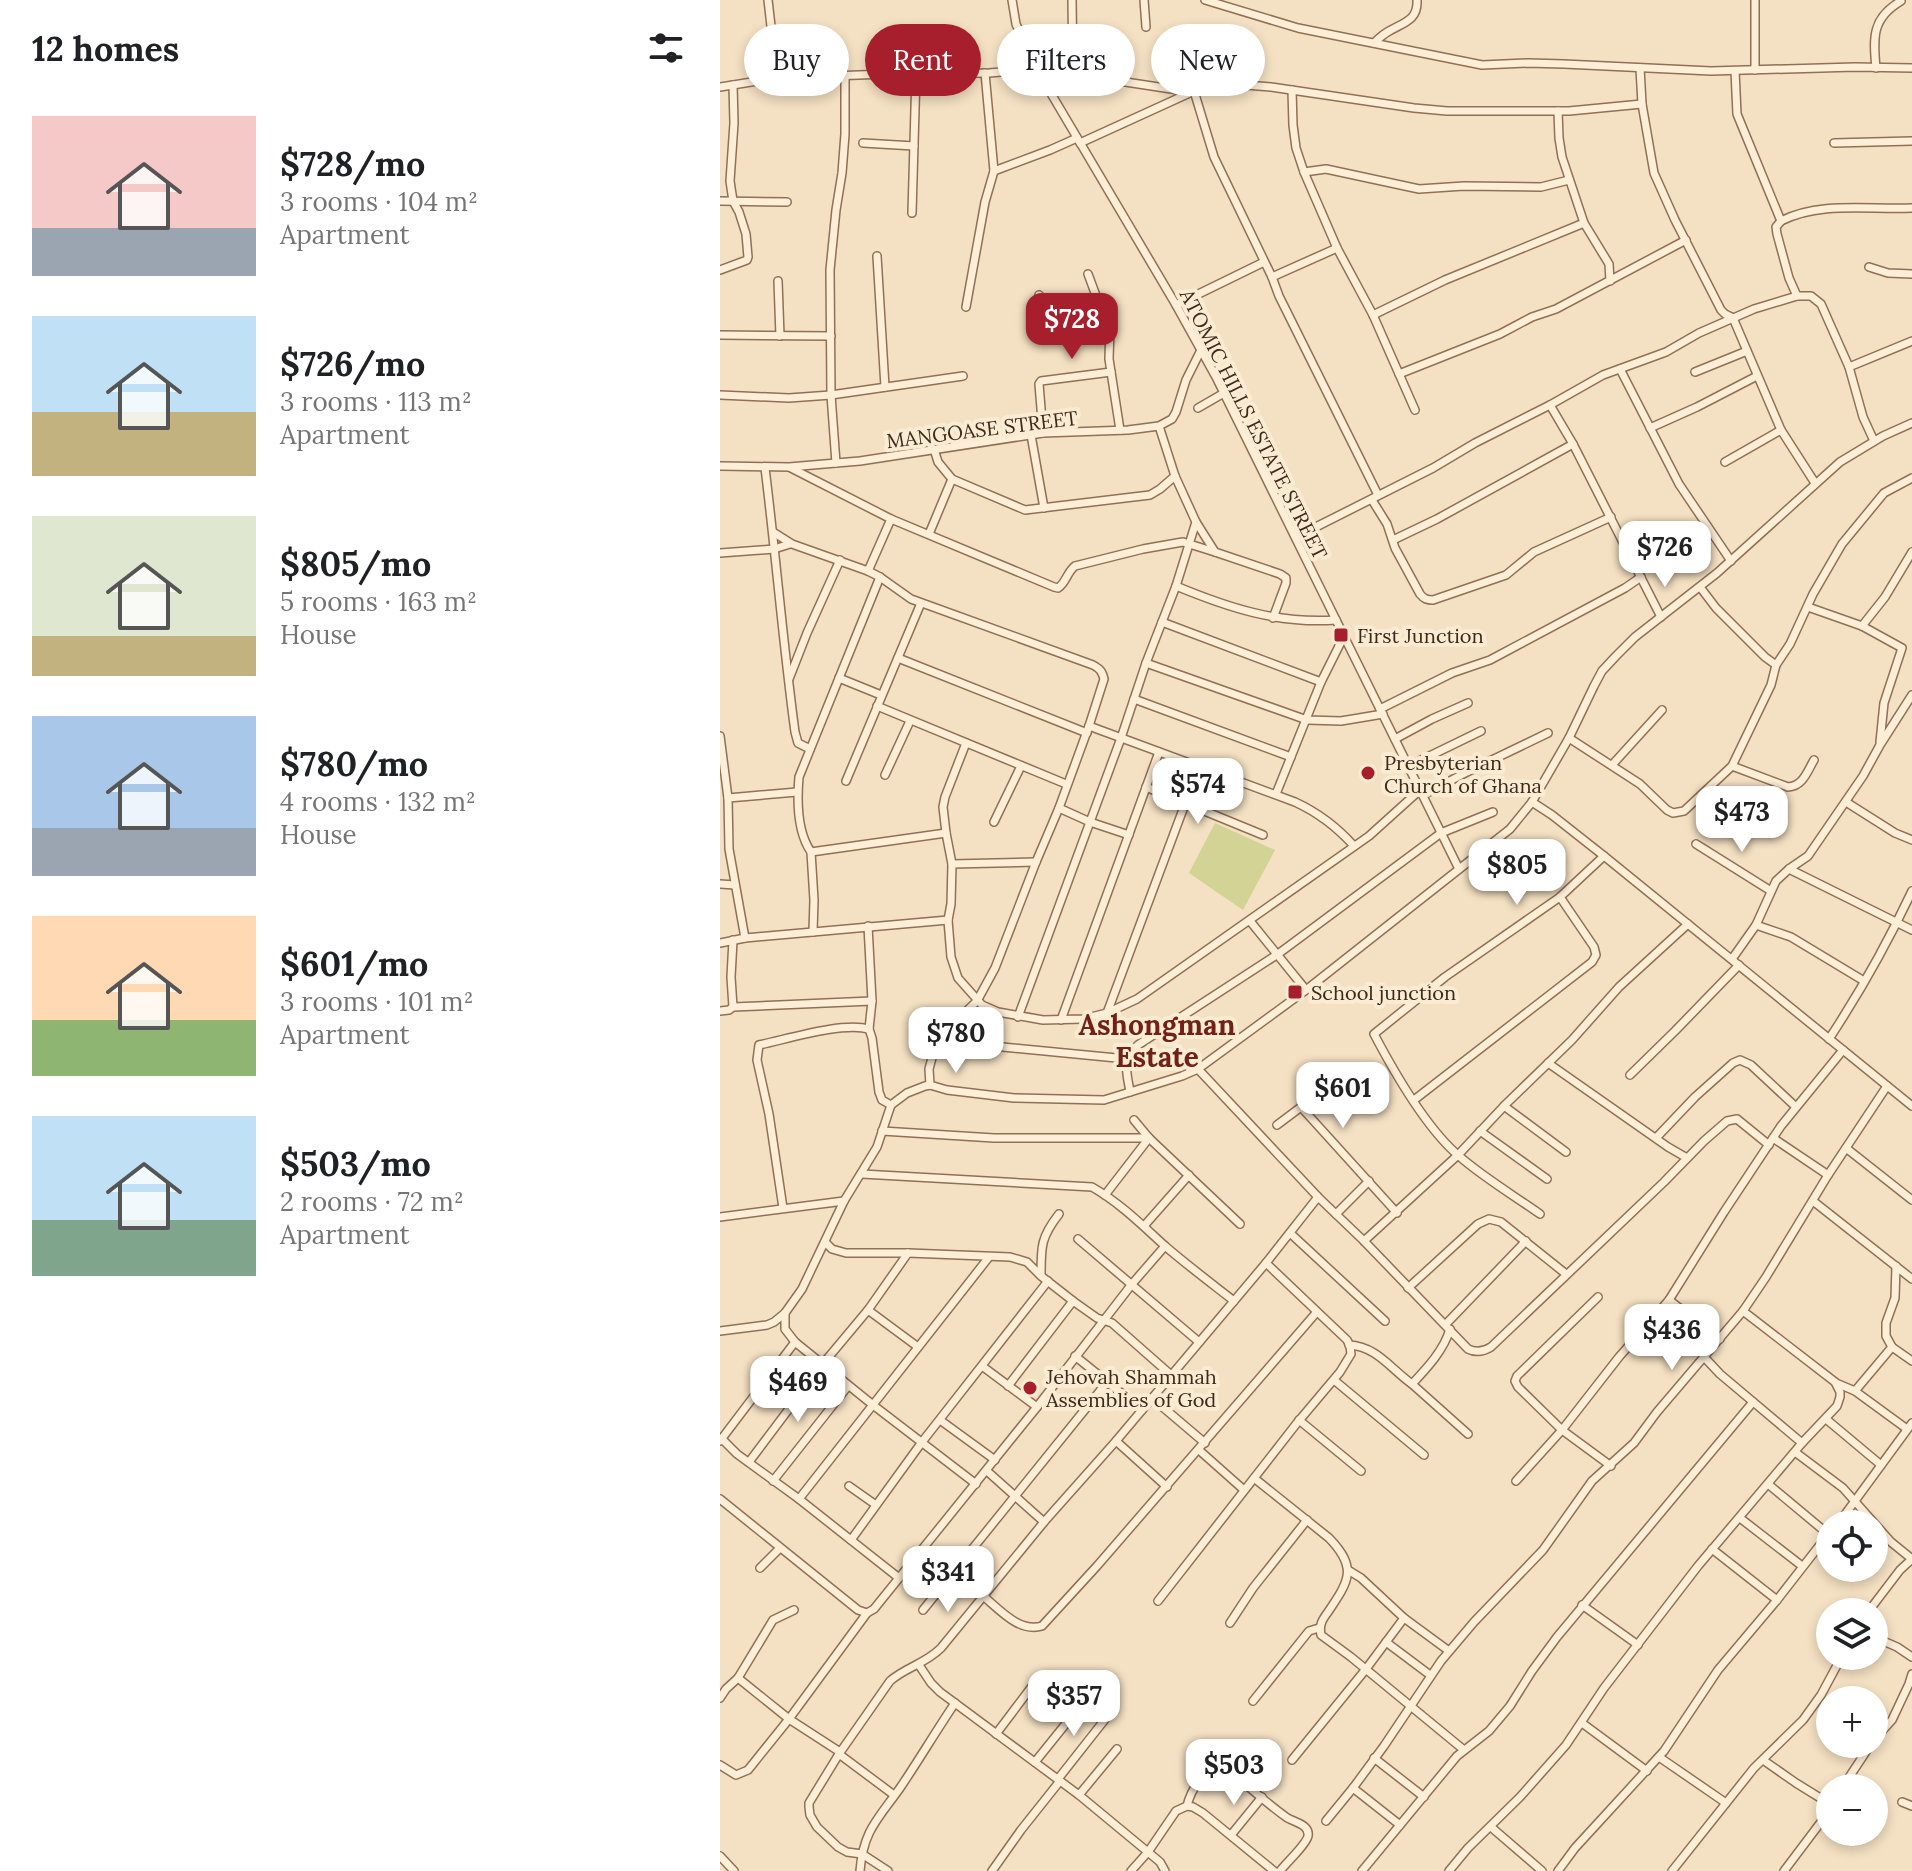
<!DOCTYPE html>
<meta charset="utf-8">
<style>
:root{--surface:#fff;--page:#f6f6f6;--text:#202124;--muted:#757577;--accent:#a71e2c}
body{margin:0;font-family:Lora,serif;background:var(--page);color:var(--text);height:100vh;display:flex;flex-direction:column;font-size:30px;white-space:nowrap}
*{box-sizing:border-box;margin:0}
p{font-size:26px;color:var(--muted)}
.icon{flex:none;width:44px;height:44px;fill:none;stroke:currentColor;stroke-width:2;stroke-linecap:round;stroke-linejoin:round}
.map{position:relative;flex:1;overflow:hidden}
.side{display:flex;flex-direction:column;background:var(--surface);width:720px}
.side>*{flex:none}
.banner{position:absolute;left:24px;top:24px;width:760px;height:72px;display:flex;gap:16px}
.controls{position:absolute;left:1096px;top:1510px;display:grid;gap:16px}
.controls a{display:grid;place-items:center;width:72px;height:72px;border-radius:50%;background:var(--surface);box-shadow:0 4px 12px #0003;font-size:40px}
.price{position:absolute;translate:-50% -68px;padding:0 18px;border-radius:16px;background:#fff;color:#222;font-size:26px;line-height:52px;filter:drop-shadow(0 2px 4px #0008)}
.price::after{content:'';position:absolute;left:50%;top:48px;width:24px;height:18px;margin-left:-12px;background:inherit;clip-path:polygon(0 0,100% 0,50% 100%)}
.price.selected{background:var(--accent);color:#fff}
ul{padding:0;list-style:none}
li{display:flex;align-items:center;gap:24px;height:200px;padding:0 32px}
li span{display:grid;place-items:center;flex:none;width:224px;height:160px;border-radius:0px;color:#555}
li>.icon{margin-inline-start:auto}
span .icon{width:96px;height:96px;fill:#fffc;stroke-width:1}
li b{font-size:34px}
h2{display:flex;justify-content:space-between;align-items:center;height:96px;padding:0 32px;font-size:34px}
.pill{padding:0 28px;border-radius:36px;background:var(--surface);box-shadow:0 4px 12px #0003;font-size:28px;line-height:72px}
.pill.selected{background:var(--accent);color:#fff}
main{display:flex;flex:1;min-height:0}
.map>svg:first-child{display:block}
.green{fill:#d2d394}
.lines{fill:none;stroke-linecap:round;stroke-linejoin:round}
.minor-casing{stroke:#907056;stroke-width:10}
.minor{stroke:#fdeed7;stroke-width:7}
.poi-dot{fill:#a71e2c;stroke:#faebd3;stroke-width:3}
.labels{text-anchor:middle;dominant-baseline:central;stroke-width:8;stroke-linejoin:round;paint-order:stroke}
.street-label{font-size:20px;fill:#3e2a1c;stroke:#faebd3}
.poi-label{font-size:20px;fill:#3e2a1c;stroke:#faebd3;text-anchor:start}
.district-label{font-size:28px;font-weight:bold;fill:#712116;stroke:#faebd3}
</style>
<main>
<section class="side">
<h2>12 homes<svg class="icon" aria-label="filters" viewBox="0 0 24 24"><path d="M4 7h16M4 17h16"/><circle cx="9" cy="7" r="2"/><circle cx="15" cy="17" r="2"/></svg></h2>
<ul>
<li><span style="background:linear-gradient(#f6c9c9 70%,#9aa5b1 0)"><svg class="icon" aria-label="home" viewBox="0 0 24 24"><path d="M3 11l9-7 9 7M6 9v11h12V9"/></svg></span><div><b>$728/mo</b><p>3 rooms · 104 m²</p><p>Apartment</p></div></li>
<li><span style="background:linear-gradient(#bfe0f5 60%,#c2b280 0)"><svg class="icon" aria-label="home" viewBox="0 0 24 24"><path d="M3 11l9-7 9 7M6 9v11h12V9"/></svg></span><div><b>$726/mo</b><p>3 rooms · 113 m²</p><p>Apartment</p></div></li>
<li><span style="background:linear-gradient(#dfe7d0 75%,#c2b280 0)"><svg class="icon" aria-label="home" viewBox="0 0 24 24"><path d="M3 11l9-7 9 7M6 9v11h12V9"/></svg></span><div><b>$805/mo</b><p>5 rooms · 163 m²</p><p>House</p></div></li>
<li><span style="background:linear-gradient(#a9c7e8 70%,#9aa5b1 0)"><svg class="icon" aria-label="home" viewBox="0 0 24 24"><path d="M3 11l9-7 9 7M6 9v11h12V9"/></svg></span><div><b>$780/mo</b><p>4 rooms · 132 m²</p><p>House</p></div></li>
<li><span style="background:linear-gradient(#ffd9b3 65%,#8fb573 0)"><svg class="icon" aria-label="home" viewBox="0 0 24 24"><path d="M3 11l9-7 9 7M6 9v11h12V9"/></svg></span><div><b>$601/mo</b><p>3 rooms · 101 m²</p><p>Apartment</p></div></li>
<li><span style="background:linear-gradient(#bfe0f5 65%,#7fa58c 0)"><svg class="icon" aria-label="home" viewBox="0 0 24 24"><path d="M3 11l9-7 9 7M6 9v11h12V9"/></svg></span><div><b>$503/mo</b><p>2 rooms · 72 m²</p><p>Apartment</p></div></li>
</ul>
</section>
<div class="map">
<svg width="1192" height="1871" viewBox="0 0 1192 1871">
<rect width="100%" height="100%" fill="#f4e0c2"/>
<polygon class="green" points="495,823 555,850 523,910 469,873"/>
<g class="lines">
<g class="minor-casing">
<g id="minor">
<polyline points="48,0 57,78"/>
<polyline points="292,0 296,24 313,63 456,305 496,377 739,869"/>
<polyline points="352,0 353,74"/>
<polyline points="424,0 426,27"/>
<polyline points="485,0 578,28 762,65 808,63 844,64 991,71 1135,67 1192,68"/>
<polyline points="1035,0 1035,70"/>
<path d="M654,43C659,38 665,33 671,30C686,22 698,19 697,0"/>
<polyline points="920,68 922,104 934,173 955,220 1001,310 1005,314 1013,318 1061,430 1095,483"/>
<path d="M1156,68C1153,37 1152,18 1181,1"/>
<polyline points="1015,71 1017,114 1061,221 1056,227 1057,234 1069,278 1077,296"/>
<polyline points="326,85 353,74 458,90 474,91 494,157 552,277 559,296 658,495"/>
<polyline points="0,87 57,78 166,74 269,73 281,72 313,63"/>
<polyline points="572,90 573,125 576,148 584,172 617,248 653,315 695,410"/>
<polyline points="838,111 839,138 842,157 864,223 889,264 890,281"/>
<polyline points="143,143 194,146"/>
<polyline points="360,143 474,91 513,84 551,87 694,108 727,111 849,111 922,104"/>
<polyline points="1114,143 1192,141"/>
<polyline points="274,171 330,150 357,138"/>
<polyline points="584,172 606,169 699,189 744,186 821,187 849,180"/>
<polyline points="0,201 67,202"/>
<polyline points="192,213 196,74"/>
<path d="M1061,221C1100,201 1149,210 1192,208"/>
<polyline points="157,256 165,387"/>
<polyline points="1149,267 1168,273 1192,274"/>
<polyline points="0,270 27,260 28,257 26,234 19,212 13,201 10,181 14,123 13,85"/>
<polyline points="368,274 378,301 386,312 390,327 389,359 400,430"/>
<polyline points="552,277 617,248"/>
<polyline points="58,281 60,336"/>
<polyline points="319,295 320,312 323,316 383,308"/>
<polyline points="456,305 544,262"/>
<polyline points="246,307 265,202 274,171 265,73"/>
<polyline points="653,315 725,280 864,223"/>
<polyline points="0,335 111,336"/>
<polyline points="1129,367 1192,341"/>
<polyline points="900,369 959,484 1011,561"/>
<polyline points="975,372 1027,351"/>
<polyline points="679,374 780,334 812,317 836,309 966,240"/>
<polyline points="0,395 69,398 111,395 243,376"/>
<polyline points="830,405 853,444 941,617"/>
<polyline points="478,408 504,393"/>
<polyline points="439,426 455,476 476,522 495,552 560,574 566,578 566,583 553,618"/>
<polyline points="930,428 977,407 1037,376"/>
<polyline points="323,433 319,384 321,381 391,372"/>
<polyline points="311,435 324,508"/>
<polyline points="214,449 218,462 232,479 305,510 430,495 440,489 455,476"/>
<polyline points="1005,462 1061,430"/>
<polyline points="116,463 111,395 110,270 116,210 122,173 125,134 125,75"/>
<polyline points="0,466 69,467 140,461 323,433 408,430 439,426 452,419 456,412 466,380 481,350"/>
<path d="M45,468C56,556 63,644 75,732L78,743L90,749"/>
<path d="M71,468L171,519L334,587L338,588C346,583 347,572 355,566L423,549L457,543L463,542L495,552"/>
<path d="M652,500L667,524L675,548L700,594C704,599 707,600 713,600L786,575L814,552L891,517"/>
<path d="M53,532L72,544L148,571L160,577L191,599L373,665C380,669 382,671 384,679L369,726L339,808L316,862L275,968L257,1001L231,1026L213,1054L209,1069L210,1085"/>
<polyline points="209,534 232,479"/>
<polyline points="576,537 713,468 755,443 830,405 883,375 946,352 979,333 1034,309 1077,296 1091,296 1101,304 1129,367 1143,417 1154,441"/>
<polyline points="673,540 717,519 853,444"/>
<polyline points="0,553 54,549 70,544"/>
<polyline points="148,571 171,519"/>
<path d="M456,586C509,608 558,624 616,620"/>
<polyline points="980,587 996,608 1045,657 1056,665"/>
<polyline points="1088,607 1142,626 1182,648 1164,703 1160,742"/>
<polyline points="442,622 601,682"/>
<polyline points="1142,626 1165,597 1192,552"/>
<polyline points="178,658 367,733"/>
<polyline points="426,663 587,720 621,721 663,714"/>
<polyline points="119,678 161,695"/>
<polyline points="69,679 87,633 120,560"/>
<polyline points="414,699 571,757"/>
<polyline points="157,706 346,784"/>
<polyline points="660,709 732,673 770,660 905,588 921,577"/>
<path d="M369,726L575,802C599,813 617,827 634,846"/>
<polyline points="0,736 8,798 9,849 25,938"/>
<polyline points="849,738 920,784 947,810 953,813 964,811 1012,766 1051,685 1056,665 1070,644 1093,594 1122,544 1164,493 1192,478"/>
<polyline points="675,739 712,719 748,703"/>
<polyline points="246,743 225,797 223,807 226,833 232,864 231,904 228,920 231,957 238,978 262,1005 278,1012 323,1020 363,1019 387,1013 417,999 649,836 700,790"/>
<polyline points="892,765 942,710"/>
<polyline points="689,766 761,731"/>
<path d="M1012,766L1068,787C1083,786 1087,772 1094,760"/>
<polyline points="165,775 190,721"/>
<polyline points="126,781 201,603"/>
<polyline points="426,787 543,835"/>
<polyline points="556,794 601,682 624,636"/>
<polyline points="703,795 747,772 828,733"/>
<polyline points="8,798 77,792"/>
<polyline points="812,802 832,815 884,856 1192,1106"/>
<polyline points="1126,802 1175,833 1192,840"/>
<polyline points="339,808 370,822 409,835"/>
<polyline points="274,822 301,766"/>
<polyline points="976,844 1051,891"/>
<polyline points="91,852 226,833"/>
<polyline points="232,864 316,862"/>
<polyline points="1069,869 1192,930"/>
<polyline points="0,884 15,885"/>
<polyline points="530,921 586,990"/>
<polyline points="1036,925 1071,937 1144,981"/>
<polyline points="148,926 152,1001 149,1029 152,1038 159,1092 162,1100 171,1105"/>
<path d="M93,932L94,900L91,852C77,832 77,800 79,777L160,577"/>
<polyline points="13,940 11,977 13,1007"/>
<polyline points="0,943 25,938 228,920"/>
<polyline points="1012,959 1036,925 1056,881 1069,869 1088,856 1143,776 1160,745 1192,695"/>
<polyline points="0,1011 9,1010 13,1007 152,1001"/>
<polyline points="387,1013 465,804"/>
<polyline points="298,1017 401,738 426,663 456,586 476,522"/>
<polyline points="341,1020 439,752"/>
<path d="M1109,1039C1140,992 1168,942 1192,891"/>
<polyline points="221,1041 407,1059"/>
<polyline points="828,1063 948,1147 967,1158"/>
<path d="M478,1069L598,1197L644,1241L748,1349C756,1353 763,1352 771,1347L944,1182L984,1141L1007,1121L1017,1119L1049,1145"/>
<polyline points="910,1075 955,1031 1019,965"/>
<path d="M410,1092C407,1073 401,1059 418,1045L558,954L721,833L773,812"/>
<polyline points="694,1100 872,962 876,955 874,947 840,897"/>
<polyline points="784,1106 846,1152"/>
<polyline points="414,1120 429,1138 520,1224"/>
<polyline points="557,1125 581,1107 677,1213"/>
<polyline points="162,1131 274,1138 429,1138"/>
<polyline points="760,1131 827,1179"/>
<polyline points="936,1138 975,1097 1013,1063 1020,1060 1031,1065 1076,1107"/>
<polyline points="1053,1138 1108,1175"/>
<polyline points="1126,1148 1192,1200"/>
<path d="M142,1174L372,1187C400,1203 422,1225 445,1246C467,1265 491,1283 514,1301"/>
<polyline points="385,1195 429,1138"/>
<polyline points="1093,1201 1192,1279"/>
<path d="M63,1208L49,1114L37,1060L39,1045C68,1039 121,1022 149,1029"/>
<polyline points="616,1214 649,1181"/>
<path d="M820,1214C793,1195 763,1177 739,1156C707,1129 673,1070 654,1034L725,977L840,897L884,856"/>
<polyline points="0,1217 124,1201"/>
<polyline points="424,1226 469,1175"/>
<polyline points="570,1233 665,1321"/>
<polyline points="358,1239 479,1342"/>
<polyline points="644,1241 738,1155 787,1103 852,1040 899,987 968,924"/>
<polyline points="105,1242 112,1249 126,1253 188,1253 290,1257 307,1262 321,1276 353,1301 377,1318 392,1323 451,1375"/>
<polyline points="1176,1266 1175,1298 1166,1323 1166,1336 1172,1347 1192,1361"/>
<path d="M321,1275C321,1246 321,1237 339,1214"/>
<polyline points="688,1288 758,1224 769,1219 781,1222 846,1274"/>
<polyline points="878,1297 797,1376 795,1381 798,1387 842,1430 891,1466"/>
<polyline points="949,1300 1000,1339"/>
<polyline points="148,1310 198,1347"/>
<polyline points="65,1313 65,1329 75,1342 153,1405 256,1484"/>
<polyline points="726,1324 806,1241"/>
<polyline points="0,1331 47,1325 54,1322 65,1313 82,1289 124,1201 157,1147 171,1105 187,1093 205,1086 210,1085 227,1090 294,1098 384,1100 462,1076 478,1069 586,990 790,829 812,802 849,738 874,686 882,671 896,656 915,637 997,573 1120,462 1163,436 1192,423"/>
<path d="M629,1345C656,1346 671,1369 692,1384C707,1368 724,1350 730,1329"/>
<polyline points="355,1356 422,1410"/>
<polyline points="985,1358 1000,1374 1082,1443"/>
<polyline points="262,1366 317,1407"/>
<polyline points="614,1380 704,1455"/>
<polyline points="1116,1383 1135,1391 1187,1429"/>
<polyline points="692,1384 748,1434"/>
<polyline points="288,1386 353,1301"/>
<polyline points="1135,1391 1172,1347"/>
<polyline points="432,1398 485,1443"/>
<polyline points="1106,1419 1161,1465"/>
<polyline points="220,1420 275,1460"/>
<polyline points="579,1420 641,1471"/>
<polyline points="2,1439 17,1454 79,1499 179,1578"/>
<polyline points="0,1441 75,1342"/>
<polyline points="396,1441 447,1487"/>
<polyline points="479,1450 524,1490"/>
<polyline points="1075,1452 1123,1488 1171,1542 1192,1559 1180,1570 1148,1612"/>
<polyline points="29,1462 102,1365 148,1310 188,1253"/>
<polyline points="267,1471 324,1522"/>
<path d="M534,1478L609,1538C638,1568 629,1581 608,1612C602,1620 599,1625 601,1635L631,1657L744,1750"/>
<polyline points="53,1481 128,1386"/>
<polyline points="796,1481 842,1430 899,1357 949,1300 1004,1212 1061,1126 1123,1050"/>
<polyline points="1048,1484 1108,1534"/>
<polyline points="129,1486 156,1505"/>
<polyline points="0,1499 138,1610 147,1613"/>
<polyline points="79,1499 269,1257"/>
<polyline points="1020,1518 1082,1566"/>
<polyline points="1118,1524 1192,1423"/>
<polyline points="131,1540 202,1442 328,1281"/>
<polyline points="992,1549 1057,1600"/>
<polyline points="40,1568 60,1548"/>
<polyline points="628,1570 641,1578 684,1618 729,1651"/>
<path d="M262,1595C279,1609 299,1633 322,1626L377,1566L596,1313"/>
<polyline points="438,1601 577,1423 620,1372 631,1354 630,1346 627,1340 546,1263"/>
<polyline points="862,1605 918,1645"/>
<polyline points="203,1610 388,1381"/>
<polyline points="510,1623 533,1588 587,1520"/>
<polyline points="1154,1637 1177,1647 1192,1657"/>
<polyline points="666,1642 710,1675"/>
<polyline points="199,1665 211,1683 220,1692 359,1795 440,1862 445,1871"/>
<polyline points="18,1678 69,1719 120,1752"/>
<polyline points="0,1698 6,1689 18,1678 53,1620 74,1610"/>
<polyline points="533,1701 589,1631 599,1628"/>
<polyline points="862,1723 927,1771"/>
<polyline points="276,1734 319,1677"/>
<polyline points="1154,1740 1172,1720 1189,1684 1192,1674"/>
<polyline points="119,1754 174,1795"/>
<polyline points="939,1757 1006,1803"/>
<polyline points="654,1758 704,1797"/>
<polyline points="572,1760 646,1669 684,1618"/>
<polyline points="1043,1760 1076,1783 1110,1804"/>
<polyline points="315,1762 369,1695"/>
<polyline points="0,1765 16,1775 28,1770 69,1719 147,1613 154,1609 317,1407 412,1284 445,1246"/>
<polyline points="338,1779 390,1713"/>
<polyline points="633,1788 680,1825"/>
<polyline points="1122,1788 1151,1744"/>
<polyline points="359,1795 397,1749"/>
<polyline points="1182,1802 1192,1806"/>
<path d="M467,1806C471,1789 483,1772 499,1765L506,1768C526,1784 545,1802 566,1817C573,1822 590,1824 588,1836C586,1845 566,1863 560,1871"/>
<polyline points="606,1821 633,1788 664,1746 721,1661 754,1622 823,1550 872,1481 914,1443 937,1412 1023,1311 1046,1277 1108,1175 1167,1086"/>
<polyline points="771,1827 822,1871"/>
<polyline points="511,1835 542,1797"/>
<polyline points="0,1856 14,1871"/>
<path d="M140,1871C143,1831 158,1819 180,1788C199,1760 216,1731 235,1703"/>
<path d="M168,1871L142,1854L127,1852L118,1847L97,1827L90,1815L89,1807V1803L119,1754L170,1681C186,1667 205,1664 221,1648L324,1522L396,1441L546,1263L598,1197"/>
<polyline points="272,1871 301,1830 340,1781"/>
<polyline points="411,1871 428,1852 456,1811 467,1806 473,1807 483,1813 554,1871"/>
<polyline points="642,1871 737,1756 769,1731 790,1706 812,1671 837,1637 1033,1402"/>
<polyline points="729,1871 748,1848 800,1797 846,1745 884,1688 978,1566 1082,1443 1117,1406 1120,1397 1120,1392 1115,1382 1023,1311"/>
<polyline points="838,1871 855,1848 944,1751 998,1670 1057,1600 1110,1532"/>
<polyline points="952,1871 1034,1768 1083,1720 1101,1695 1122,1656"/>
<polyline points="1064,1871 1104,1818 1110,1806"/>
</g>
</g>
<use href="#minor" class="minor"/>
</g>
<g class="poi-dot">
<rect x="613" y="627" width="16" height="16" rx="4"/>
<circle cx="648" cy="773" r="8"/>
<rect x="567" y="984" width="16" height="16" rx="4"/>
<circle cx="310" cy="1388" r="8"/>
</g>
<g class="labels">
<g class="street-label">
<text transform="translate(534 424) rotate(63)">ATOMIC HILLS ESTATE STREET</text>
<text transform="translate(262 429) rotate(-7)">MANGOASE STREET</text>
</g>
<g class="poi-label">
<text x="637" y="635">First Junction</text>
<text x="664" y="762">Presbyterian<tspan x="664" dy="23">Church of Ghana</tspan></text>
<text x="591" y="992">School junction</text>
<text x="326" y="1376">Jehovah Shammah<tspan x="326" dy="23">Assemblies of God</tspan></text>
</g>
<g class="district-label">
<text x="437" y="1025">Ashongman<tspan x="437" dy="32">Estate</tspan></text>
</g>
</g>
</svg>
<div class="controls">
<a><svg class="icon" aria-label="locate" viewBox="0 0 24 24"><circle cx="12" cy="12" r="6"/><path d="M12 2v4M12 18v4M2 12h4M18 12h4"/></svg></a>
<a><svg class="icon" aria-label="layers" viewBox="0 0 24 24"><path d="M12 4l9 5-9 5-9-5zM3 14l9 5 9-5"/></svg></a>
<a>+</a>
<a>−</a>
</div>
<b class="price selected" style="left:352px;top:361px">$728</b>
<b class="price" style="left:945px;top:589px">$726</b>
<b class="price" style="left:478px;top:826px">$574</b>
<b class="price" style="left:1022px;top:854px">$473</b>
<b class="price" style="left:797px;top:907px">$805</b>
<b class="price" style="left:236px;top:1075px">$780</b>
<b class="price" style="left:623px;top:1130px">$601</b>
<b class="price" style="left:952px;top:1372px">$436</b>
<b class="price" style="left:78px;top:1424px">$469</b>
<b class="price" style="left:228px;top:1614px">$341</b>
<b class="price" style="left:354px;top:1738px">$357</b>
<b class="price" style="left:514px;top:1807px">$503</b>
<div class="banner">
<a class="pill">Buy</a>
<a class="pill selected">Rent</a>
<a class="pill">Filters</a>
<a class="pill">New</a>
</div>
</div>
</main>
